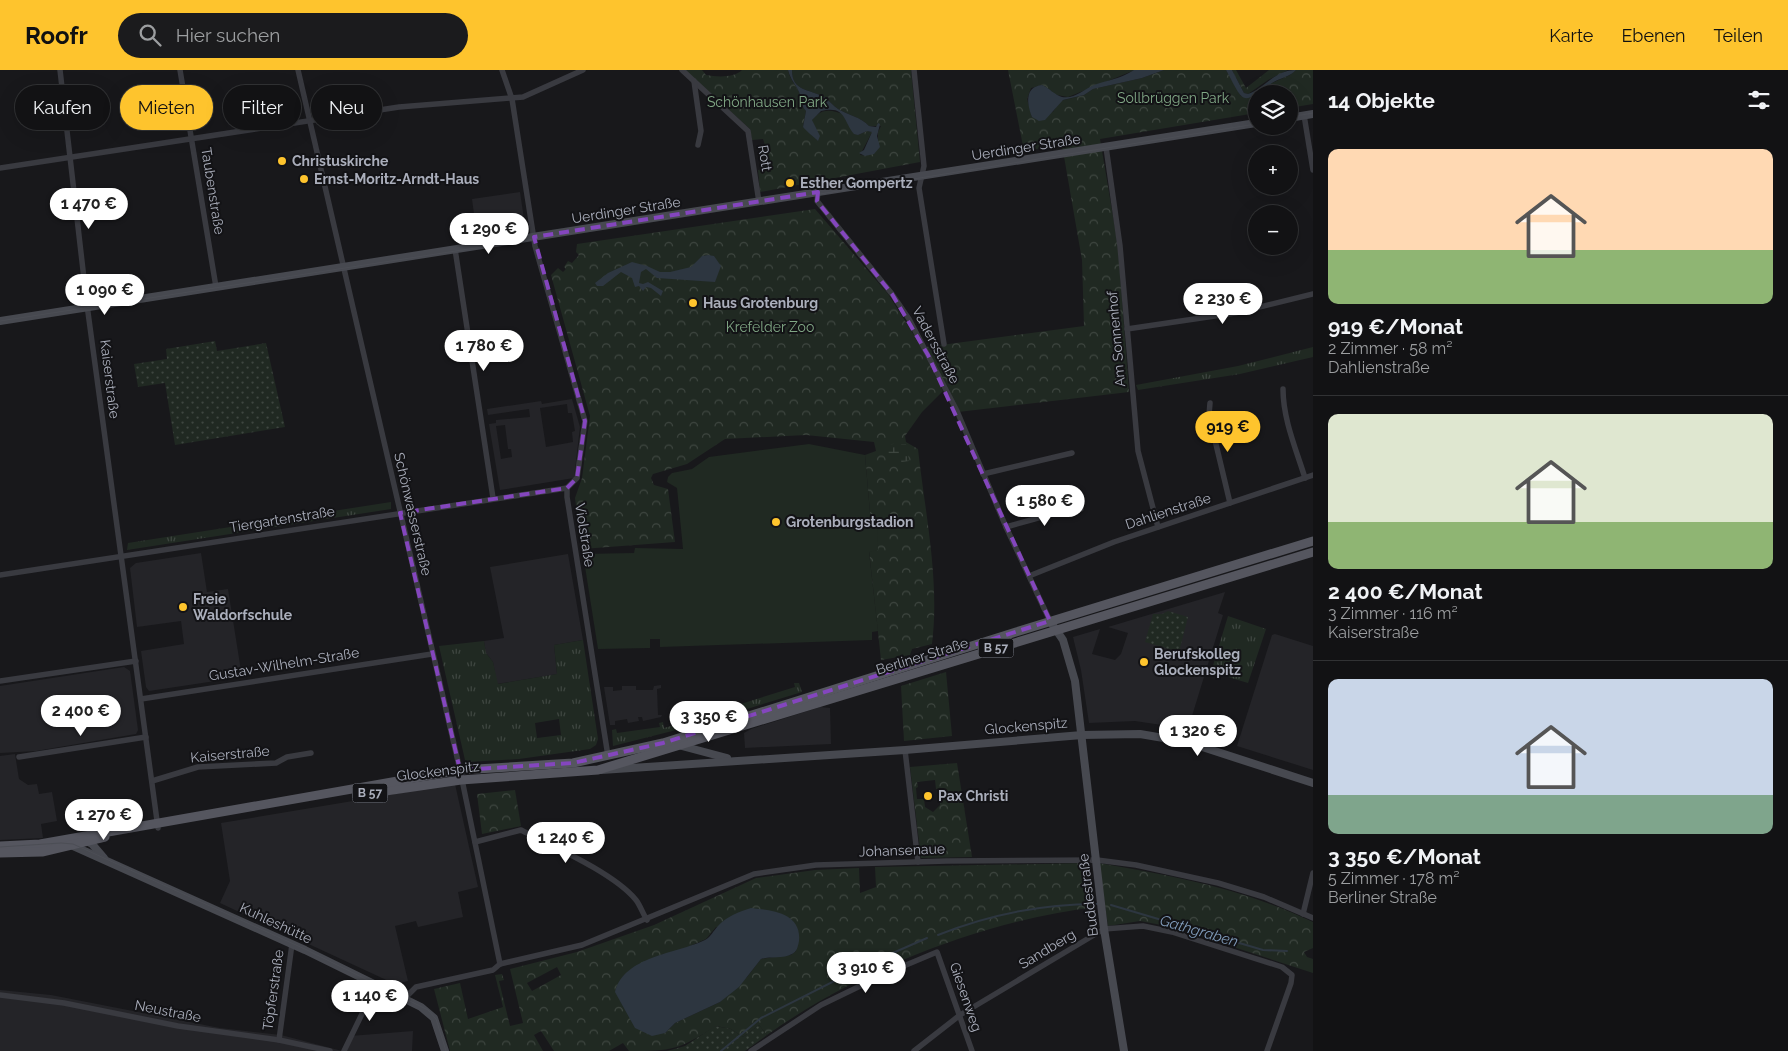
<!DOCTYPE html>
<html lang="de">
<meta charset="utf-8">
<style>
:root{--surface:#121214;--page:#1b1b1d;--text:#f1f3f6;--muted:#9c9ea0;--line:#313234;--accent:#fec42d}
body{margin:0;font-family:Raleway,sans-serif;background:var(--page);color:var(--text);height:100vh;display:flex;flex-direction:column;font-size:19px;white-space:nowrap}
*{box-sizing:border-box;margin:0}
p{font-size:16px;color:var(--muted)}
.icon{flex:none;width:28px;height:28px;fill:none;stroke:currentColor;stroke-width:2;stroke-linecap:round;stroke-linejoin:round}
.map{position:relative;flex:1;overflow:hidden}
.side{display:flex;flex-direction:column;background:var(--surface);width:475px}
.side>*{flex:none}
.hud{position:absolute;left:15px;top:15px;width:475px;height:45px;display:flex;gap:10px}
.controls{position:absolute;left:1248px;top:15px;display:grid;gap:10px}
.controls a{display:grid;place-items:center;width:50px;height:50px;border-radius:50%;background:var(--surface);box-shadow:0 5px 20px #0002,0 0 0 1px var(--line);font-size:25px}
.price{position:absolute;translate:-50% -42px;padding:0 11px;border-radius:18px;background:#fff;color:#222;font-size:16px;line-height:32px;filter:drop-shadow(0 1px 2px #0008)}
.price::after{content:'';position:absolute;left:50%;top:30px;width:15px;height:11px;margin-left:-8px;background:inherit;clip-path:polygon(0 0,100% 0,50% 100%)}
.price.active{background:var(--accent);color:#111}
ul{padding:0;list-style:none}
li{display:grid;align-content:center;gap:10px;height:265px;padding:0 15px}
li+li{border-top:1px solid var(--line)}
li span{display:grid;place-items:center;height:155px;border-radius:10px;color:#555}
li>.icon{margin-inline-start:auto}
span .icon{width:90px;height:90px;fill:#fffc;stroke-width:1}
li b{font-size:21px}
h2{display:flex;justify-content:space-between;align-items:center;height:60px;padding:0 15px;font-size:21px}
.tag{padding:0 18px;border-radius:22px;background:var(--surface);box-shadow:0 5px 20px #0002,0 0 0 1px var(--line);font-size:18px;line-height:45px}
.tag.active{background:var(--accent);color:#111}
header{display:flex;align-items:center;gap:30px;box-sizing:border-box;height:70px;padding:0 25px;background:var(--accent);color:#111}
header strong{font-size:24px}
nav{display:flex;gap:28px;margin-inline-start:auto;font-size:18px}
.search{width:350px;height:45px;background:var(--page);display:flex;align-items:center;gap:12px;box-sizing:border-box;padding:0 18px;border-radius:28px;color:var(--muted);font-size:19px}
main{display:flex;flex:1;min-height:0}
.map>svg:first-child{display:block}
.built{fill:#242428;fill-rule:evenodd}
.grass{fill:url(#grass-tufts);fill-rule:evenodd}
.forest{fill:url(#forest-crowns);fill-rule:evenodd}
.wetland{fill:url(#wetland-marsh)}
.garden{fill:url(#garden-dots)}
.pitch{fill:#202922}
.water{fill:#2d3640}
.lines{fill:none;stroke-linecap:round;stroke-linejoin:round}
.stream{stroke:#2d3640;stroke-width:2}
.street{stroke:#393a40;stroke-width:5.5}
.secondary{stroke:#474950;stroke-width:8}
.primary{stroke:#55565f;stroke-width:9}
.tram{stroke:#4c4e55;stroke-width:1}
.marked{fill:none;stroke:#8446be;stroke-width:4;stroke-dasharray:10 6;stroke-linejoin:round}
.poi-dot{fill:#fec42d;stroke:#131316;stroke-width:2}
.labels{text-anchor:middle;dominant-baseline:central;stroke-width:4;stroke-linejoin:round;paint-order:stroke}
.shield{fill:#131316;stroke:#7d808a;stroke-width:1}
.shield-label{font-size:12px;font-weight:bold;fill:#aaaebb}
.park-label{font-size:14px;fill:#80a785;stroke:#131316}
.street-label{font-size:14px;fill:#aaaebb;stroke:#131316}
.poi-label{font-size:14px;font-weight:bold;fill:#aaaebb;stroke:#131316;text-anchor:start}
.water-label{font-size:15px;font-style:italic;fill:#7f9ab8;stroke:#131316}
</style>
<header>
<strong>Roofr</strong>
<div class="search"><svg class="icon" aria-label="search" viewBox="0 0 24 24"><circle cx="10" cy="10" r="6"/><path d="M15 15l6 6"/></svg>Hier suchen</div>
<nav><a>Karte</a><a>Ebenen</a><a>Teilen</a></nav>
</header>
<main>
<div class="map">
<svg width="1313" height="981" viewBox="0 0 1313 981">
<defs>
<pattern id="grass-tufts" width="24" height="20" patternUnits="userSpaceOnUse" patternTransform="scale(1.25)"><rect width="24" height="20" fill="#202922"/><path d="M3 7l-1-3M5 7V3M7 7l1-3M15 17l-1-3M17 17v-4M19 17l1-3" fill="none" stroke="#3e4640"/></pattern>
<pattern id="forest-crowns" width="20" height="18" patternUnits="userSpaceOnUse" patternTransform="scale(1.25)"><rect width="20" height="18" fill="#202922"/><path d="M2 6a3 3 0 1 1 6 0M12 15a3 3 0 1 1 6 0" fill="none" stroke="#3e4640"/></pattern>
<pattern id="wetland-marsh" width="20" height="14" patternUnits="userSpaceOnUse" patternTransform="scale(1.25)"><rect width="20" height="14" fill="#202922"/><path d="M1 5h8M5 5V1M11 12h8M15 12V8" fill="none" stroke="#3e4640"/></pattern>
<pattern id="garden-dots" width="8" height="8" patternUnits="userSpaceOnUse" patternTransform="scale(1.25)"><rect width="8" height="8" fill="#202922"/><path d="M2 2h.1M6 6h.1" fill="none" stroke="#3e4640" stroke-width="1.8" stroke-linecap="round"/></pattern>
</defs>
<rect width="100%" height="100%" fill="#18181b"/>
<g class="built">
<polygon points="520,122 525,156 524,158 477,166 472,129"/>
<path d="M572,329L580,357L574,408L500,420L489,354L496,353V350L530,347L529,339L488,345L487,339L541,331L542,334ZM567,334L568,343H572L575,361L572,362L573,372L546,377L540,338ZM505,355L508,379H511L512,387L501,389L496,356Z"/>
<polygon points="201,483 207,522 228,519 242,607 149,621 146,617 141,581 184,574 181,551 137,557 130,498 136,493"/>
<polygon points="568,484 583,570 554,575 557,604 497,614 493,592 486,583 484,571 504,568 490,497"/>
<polygon points="1225,522 1218,543 1223,545 1188,659 1135,651 1089,653 1081,600 1073,567 1100,559 1092,584 1115,590 1121,584 1128,563 1108,557"/>
<polygon points="1275,564 1313,576 1313,700 1237,676 1272,565"/>
<polygon points="124,597 130,601 138,660 136,664 36,681 0,683 0,616"/>
<polygon points="661,615 661,618 657,619 658,645 662,645 661,647 643,651 642,647 638,647 639,651 628,653 627,649 615,651 615,655 610,655 604,617 613,617 613,621 622,620 622,616 636,616 636,620 653,620 654,616"/>
<polygon points="820,637 830,638 831,674 745,678 744,663 751,659"/>
<polygon points="15,684 19,709 28,715 37,714 39,724 52,722 57,751 41,754 43,768 0,770 0,686"/>
<polygon points="455,714 478,817 458,822 463,847 418,857 416,851 395,856 408,911 395,914 220,833 230,811 221,753"/>
<polygon points="0,920 51,925 220,958 281,965 342,981 350,966 413,961 412,981 0,981"/>
</g>
<g class="grass">
<polygon points="1313,277 1313,287 1240,304 1138,320 1136,315 1238,296"/>
<polygon points="391,432 391,439 127,480 128,473"/>
<polygon points="1228,546 1266,559 1248,613 1211,602"/>
<path d="M583,570L598,669L596,675L590,679L519,689L468,692L465,690L439,576L484,571L486,583L493,592L498,614L557,604L554,575ZM559,649L561,665L537,668L535,653Z"/>
<polygon points="794,613 799,613 802,622 698,654 696,648 795,617"/>
<polygon points="691,650 692,656 613,676 612,660 616,659 617,663 660,657 659,653 663,652 664,658"/>
</g>
<g class="forest">
<path d="M685,0H702L706,5C717,7 734,8 742,0H788C790,10 795,13 799,22C802,29 800,35 806,41L803,57L813,64L817,70L818,62L813,56L812,50C821,38 831,39 845,45L858,65L867,61L872,62L860,85C869,86 871,84 878,79V62L881,56H869C861,47 848,45 838,39C833,36 829,30 824,27C810,19 792,22 792,0H911L920,92L760,122L758,100L772,97L763,69L752,70L750,59Z"/>
<polygon points="1008,0 1135,0 1068,27 1057,25 1042,15 1031,18 1027,29 1032,47 1053,42 1060,31 1084,25 1093,19 1142,8 1164,0 1226,0 1241,26 1253,28 1256,25 1256,43 1100,69 1118,176 1129,322 958,342 926,277 1084,256 1082,190 1062,75 1024,81"/>
<polygon points="1232,0 1236,0 1246,18 1269,0 1288,0 1268,10 1248,24 1244,23"/>
<polygon points="1296,0 1313,0 1313,34 1289,38 1289,24 1258,24 1272,13 1290,5"/>
<path d="M815,139L888,224L919,273L943,321L922,342L905,366L906,372L918,379C925,443 940,510 932,574L912,579L910,585L881,590L869,481L871,454L865,385L876,381L874,372L806,365L725,369L687,394L653,404L651,408L654,415L668,419L675,472L582,479L575,428L582,408L590,346L551,205L558,198L563,202L566,199L564,197L568,191L572,193L579,185L576,182L577,174Z"/>
<polygon points="946,602 952,666 904,671 901,616"/>
<path d="M957,693L972,787L921,788L910,697ZM935,710L936,719H940V735L933,742L925,737L924,729H917L916,718L918,717L917,712Z"/>
<polygon points="515,720 521,756 482,764 477,724"/>
<path d="M1090,793L1096,837C983,851 860,899 767,965L759,955L743,967L731,959L716,956C678,980 673,981 629,981L623,973L609,981H554L541,961L534,965L543,981H450L434,919L460,913L468,949L503,937L495,905L502,904L504,910L499,911L510,956L523,953L510,899L577,882L654,855L756,808L815,800L859,798L860,823L876,817L875,797ZM716,857L796,881L791,885L761,889L747,907L720,932L675,953L665,963L616,922L624,905L706,869ZM557,897L561,905L532,921L527,913Z"/>
<path d="M1099,793C1174,806 1244,819 1313,852V878L1304,882L1307,887L1313,889V903L1172,857L1140,851L1108,856Z"/>
</g>
<polygon class="wetland" points="899,372 900,374 906,374 909,391 889,394 887,376"/>
<g class="garden">
<polygon points="215,271 217,281 266,273 285,357 175,375 165,313 138,317 134,294 167,289 166,279"/>
<polygon points="1168,541 1188,547 1179,582 1145,572 1153,544 1162,544"/>
<polygon points="759,955 767,965 745,981 667,981 685,976 715,956 731,959 743,967"/>
</g>
<polygon class="pitch" points="809,374 865,385 871,454 877,458 878,480 869,482 878,561 872,562 872,570 660,577 660,569 650,569 650,578 598,579 583,484 634,483 635,478 683,479 677,418 667,412 668,407 672,403 692,399 709,387"/>
<g class="water">
<path d="M788,0H792C792,22 810,19 824,27C829,30 833,36 838,39C848,45 861,47 869,56L876,57L878,53L880,54L877,66L880,77L874,84L865,86L859,83L864,80L872,62L867,61L858,65L854,64C843,51 846,35 821,41L812,50L820,66L818,71C815,68 804,59 803,57L806,41C800,35 802,29 799,22C795,13 791,11 788,0Z"/>
<path d="M1134,0H1164L1142,8L1093,19L1084,25L1063,30L1045,50L1039,51L1032,47C1027,34 1024,17 1042,15C1049,18 1055,25 1062,27C1075,29 1083,20 1094,15C1108,10 1120,9 1134,0Z"/>
<path d="M1226,0H1232L1244,23L1248,24C1264,19 1274,0 1296,0C1290,7 1280,8 1272,13C1241,35 1245,35 1226,0Z"/>
<polygon points="708,185 714,186 721,196 715,212 657,208 646,199 641,202 639,213 643,214 648,212 663,221 661,226 651,218 646,217 643,221 639,216 635,217 632,208 621,202 603,216 597,216 595,213 608,203 632,192 647,196 660,202 670,202 691,197 702,186"/>
<path d="M751,838C772,840 802,843 799,871C798,876 797,882 792,884C783,889 770,886 761,889L739,917L720,932L675,953L665,963L652,966L635,958L615,922C624,886 676,884 705,870C711,867 713,861 718,856C727,846 739,842 751,838Z"/>
</g>
<g class="lines">
<g class="stream">
<polyline points="1111,835 1263,880 1287,881"/>
<path d="M938,865C988,845 1043,834 1097,834"/>
<polyline points="721,981 761,948 870,893 927,868"/>
</g>
<g class="street">
<polyline points="60,0 87,235 158,758"/>
<polyline points="180,0 216,217"/>
<polyline points="298,0 460,700 500,894"/>
<polyline points="502,0 512,29 535,176 585,351 577,408 567,418 567,427 608,686"/>
<polyline points="682,0 748,61 759,132"/>
<polyline points="914,0 924,96 919,118 944,274"/>
<polyline points="694,11 701,61 698,75"/>
<polyline points="1304,45 1313,100"/>
<polyline points="1106,77 1120,176 1138,381 1158,457"/>
<polyline points="0,98 399,37 523,27 583,0"/>
<polyline points="818,122 817,131 892,224 909,249 957,341 1006,457 1050,551"/>
<polyline points="455,179 493,428"/>
<polyline points="1127,259 1235,243 1313,224"/>
<path d="M1283,319C1283,349 1296,379 1305,408"/>
<polyline points="1210,333 1209,345 1230,433"/>
<polyline points="983,404 1072,383"/>
<polyline points="1006,457 1067,440 1081,439"/>
<polyline points="0,505 567,418"/>
<polyline points="1029,506 1114,472 1313,405"/>
<polyline points="0,611 136,591"/>
<polyline points="141,629 432,584"/>
<polyline points="905,680 918,792"/>
<polyline points="19,687 146,667"/>
<polyline points="152,711 198,697 276,693 287,687 311,683"/>
<path d="M475,772L521,760C552,776 614,803 636,830C640,835 643,844 647,850"/>
<polyline points="1303,844 1313,803"/>
<polyline points="500,894 582,875 754,804 816,795 947,791 1097,790 1136,795 1218,813 1264,827 1313,848"/>
<polyline points="0,925 64,933 178,956 279,970 330,981"/>
<polyline points="404,929 416,917 493,900 500,894"/>
<polyline points="279,970 292,874"/>
<polyline points="344,981 376,915"/>
<polyline points="751,981 821,935 887,903 937,882 972,981"/>
<polyline points="914,981 960,945 1104,859 1143,856 1172,862 1282,897 1292,905 1291,913 1267,981"/>
</g>
<g class="secondary">
<polyline points="1289,48 1313,44"/>
<polyline points="0,251 1256,53"/>
<polyline points="1050,551 1063,570 1075,611 1104,859 1124,981"/>
<polyline points="678,675 727,688"/>
<polyline points="601,700 905,680 1082,665 1140,664 1187,672 1313,713"/>
<polyline points="85,770 92,774 104,788"/>
<polyline points="71,775 305,880 421,937 434,948 445,981"/>
</g>
<g class="primary">
<polyline points="372,723 461,710 598,700 1313,482"/>
<polyline points="0,776 40,774 460,700 573,693 663,673 1016,562 1313,471"/>
<polyline points="0,783 42,782 105,767"/>
</g>
<g class="tram">
<polyline points="1289,47 1313,43"/>
<polyline points="0,251 664,149 1256,54"/>
<polyline points="0,777 61,773 73,774 307,880 428,940 436,949 446,981"/>
</g>
</g>
<path class="marked" d="M818,122L817,131L892,224L928,285L1050,551L663,673L573,693L460,700L400,443L567,418L577,408L585,351L534,167Z"/>
<g class="poi-dot">
<circle cx="282" cy="91" r="5"/>
<circle cx="304" cy="109" r="5"/>
<circle cx="790" cy="113" r="5"/>
<circle cx="693" cy="233" r="5"/>
<circle cx="776" cy="452" r="5"/>
<circle cx="183" cy="537" r="5"/>
<circle cx="1144" cy="592" r="5"/>
<circle cx="928" cy="726" r="5"/>
</g>
<g class="labels">
<g class="shield">
<rect x="978.5" y="568.5" width="35" height="19" rx="4"/>
<rect x="352.5" y="713.5" width="35" height="19" rx="4"/>
</g>
<g class="shield-label">
<text x="996" y="578">B 57</text>
<text x="370" y="723">B 57</text>
</g>
<g class="park-label">
<text x="1173" y="28">Sollbrüggen Park</text>
<text x="767" y="32">Schönhausen Park</text>
<text x="770" y="257">Krefelder Zoo</text>
</g>
<g class="street-label">
<text transform="translate(1026 77) rotate(-9)">Uerdinger Straße</text>
<text transform="translate(765 88) rotate(81)">Rott</text>
<text transform="translate(213 121) rotate(81)">Taubenstraße</text>
<text transform="translate(626 140) rotate(-9)">Uerdinger Straße</text>
<text transform="translate(1116 269) rotate(-95)">Am Sonnenhof</text>
<text transform="translate(936 275) rotate(62)">Vadersstraße</text>
<text transform="translate(110 309) rotate(83)">Kaiserstraße</text>
<text transform="translate(1168 441) rotate(-18)">Dahlienstraße</text>
<text transform="translate(413 444) rotate(77)">Schönwasserstraße</text>
<text transform="translate(282 449) rotate(-9)">Tiergartenstraße</text>
<text transform="translate(585 465) rotate(81)">Violstraße</text>
<text transform="translate(922 586) rotate(-17)">Berliner Straße</text>
<text transform="translate(284 594) rotate(-9)">Gustav-Wilhelm-Straße</text>
<text transform="translate(1026 656) rotate(-5)">Glockenspitz</text>
<text transform="translate(230 684) rotate(-5)">Kaiserstraße</text>
<text transform="translate(438 701) rotate(-7)">Glockenspitz</text>
<text transform="translate(902 780) rotate(-2)">Johansenaue</text>
<text transform="translate(1088 825) rotate(-97)">Buddestraße</text>
<text transform="translate(276 853) rotate(25)">Kuhleshütte</text>
<text transform="translate(1047 879) rotate(-31)">Sandberg</text>
<text transform="translate(273 920) rotate(-82)">Töpferstraße</text>
<text transform="translate(966 927) rotate(71)">Giesenweg</text>
<text transform="translate(168 941) rotate(11)">Neustraße</text>
</g>
<g class="poi-label">
<text x="292" y="91">Christuskirche</text>
<text x="314" y="109">Ernst-Moritz-Arndt-Haus</text>
<text x="800" y="113">Esther Gompertz</text>
<text x="703" y="233">Haus Grotenburg</text>
<text x="786" y="452">Grotenburgstadion</text>
<text x="193" y="529">Freie<tspan x="193" dy="16">Waldorfschule</tspan></text>
<text x="1154" y="584">Berufskolleg<tspan x="1154" dy="16">Glockenspitz</tspan></text>
<text x="938" y="726">Pax Christi</text>
</g>
<g class="water-label">
<text transform="translate(1199 861) rotate(16)">Gathgraben</text>
</g>
</g>
</svg>
<div class="controls">
<a><svg class="icon" aria-label="layers" viewBox="0 0 24 24"><path d="M12 4l9 5-9 5-9-5zM3 14l9 5 9-5"/></svg></a>
<a>+</a>
<a>−</a>
</div>
<b class="price" style="left:89px;top:160px">1 470 €</b>
<b class="price" style="left:489px;top:185px">1 290 €</b>
<b class="price" style="left:105px;top:246px">1 090 €</b>
<b class="price" style="left:1223px;top:255px">2 230 €</b>
<b class="price" style="left:484px;top:302px">1 780 €</b>
<b class="price active" style="left:1228px;top:383px">919 €</b>
<b class="price" style="left:1045px;top:457px">1 580 €</b>
<b class="price" style="left:81px;top:667px">2 400 €</b>
<b class="price" style="left:709px;top:673px">3 350 €</b>
<b class="price" style="left:1198px;top:687px">1 320 €</b>
<b class="price" style="left:104px;top:771px">1 270 €</b>
<b class="price" style="left:566px;top:794px">1 240 €</b>
<b class="price" style="left:866px;top:924px">3 910 €</b>
<b class="price" style="left:370px;top:952px">1 140 €</b>
<div class="hud">
<a class="tag">Kaufen</a>
<a class="tag active">Mieten</a>
<a class="tag">Filter</a>
<a class="tag">Neu</a>
</div>
</div>
<section class="side">
<h2>14 Objekte<svg class="icon" aria-label="filters" viewBox="0 0 24 24"><path d="M4 7h16M4 17h16"/><circle cx="9" cy="7" r="2"/><circle cx="15" cy="17" r="2"/></svg></h2>
<ul>
<li><span style="background:linear-gradient(#ffd9b3 65%,#8fb573 0)"><svg class="icon" aria-label="home" viewBox="0 0 24 24"><path d="M3 11l9-7 9 7M6 9v11h12V9"/></svg></span><div><b>919 €/Monat</b><p>2 Zimmer · 58 m²</p><p>Dahlienstraße</p></div></li>
<li><span style="background:linear-gradient(#dfe7d0 70%,#8fb573 0)"><svg class="icon" aria-label="home" viewBox="0 0 24 24"><path d="M3 11l9-7 9 7M6 9v11h12V9"/></svg></span><div><b>2 400 €/Monat</b><p>3 Zimmer · 116 m²</p><p>Kaiserstraße</p></div></li>
<li><span style="background:linear-gradient(#c9d6e8 75%,#7fa58c 0)"><svg class="icon" aria-label="home" viewBox="0 0 24 24"><path d="M3 11l9-7 9 7M6 9v11h12V9"/></svg></span><div><b>3 350 €/Monat</b><p>5 Zimmer · 178 m²</p><p>Berliner Straße</p></div></li>
</ul>
</section>
</main>
